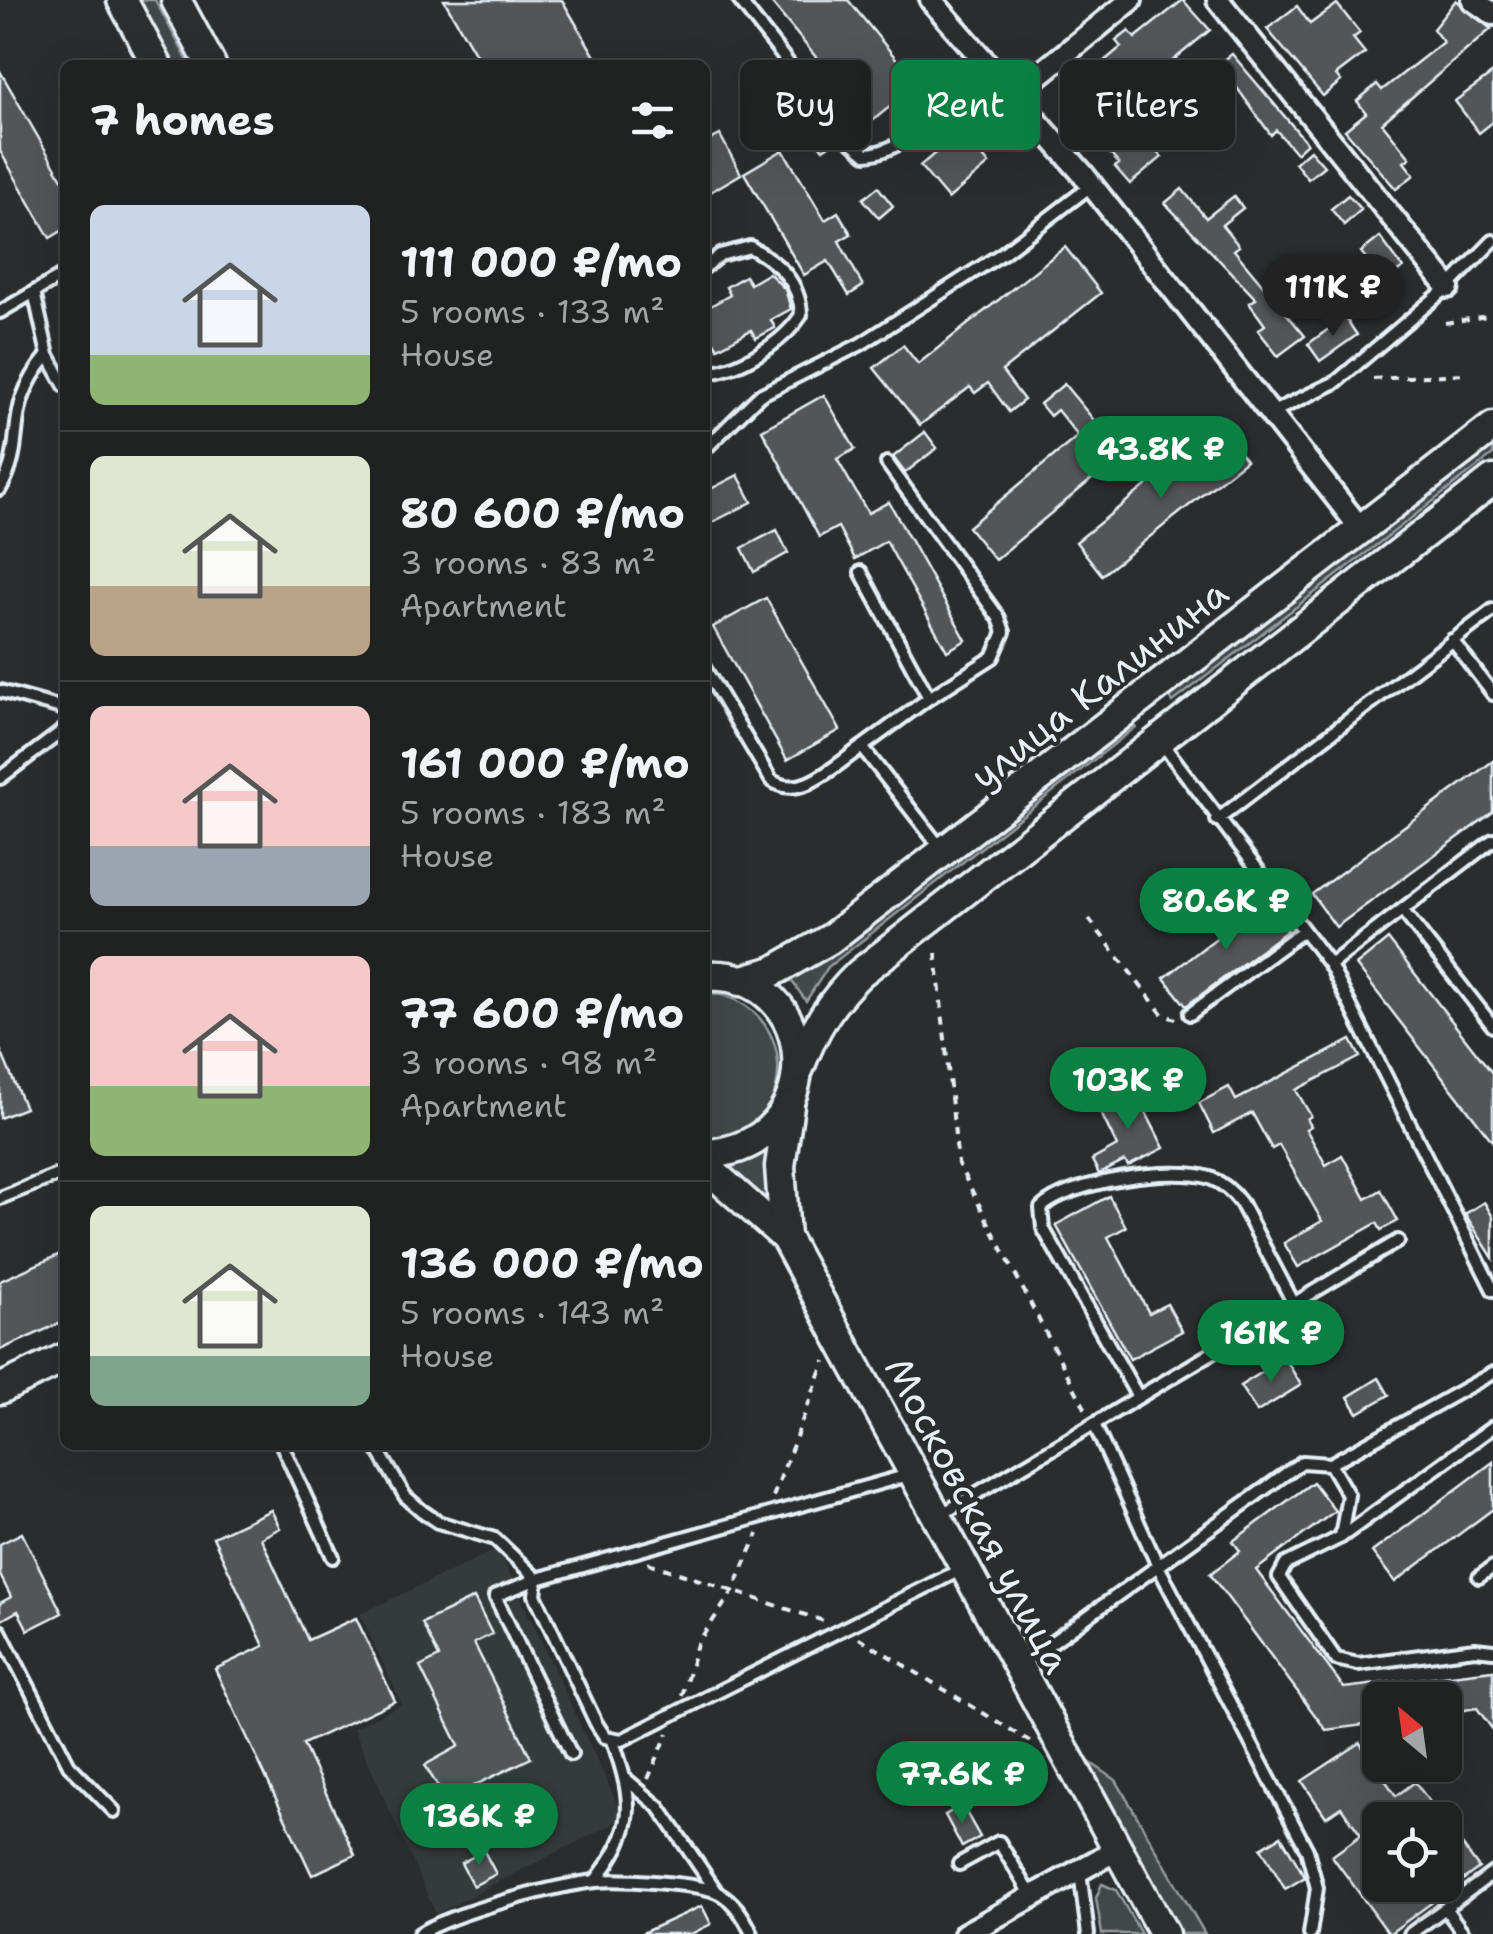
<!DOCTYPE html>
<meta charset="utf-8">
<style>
:root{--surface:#202222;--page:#282a2a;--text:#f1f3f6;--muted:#a2a4a5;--line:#3d3f40;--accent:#0b8043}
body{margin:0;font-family:"Shantell Sans",sans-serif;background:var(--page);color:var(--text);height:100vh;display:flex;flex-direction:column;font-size:38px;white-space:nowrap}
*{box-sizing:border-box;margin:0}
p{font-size:32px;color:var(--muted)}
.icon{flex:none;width:55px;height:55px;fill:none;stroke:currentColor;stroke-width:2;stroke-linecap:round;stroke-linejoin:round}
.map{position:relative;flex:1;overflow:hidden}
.details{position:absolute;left:60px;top:60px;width:650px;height:1390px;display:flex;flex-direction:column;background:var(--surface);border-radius:15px;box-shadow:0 10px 40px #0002,0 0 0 2px var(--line)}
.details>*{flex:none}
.hud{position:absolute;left:740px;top:60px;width:602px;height:90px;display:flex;gap:20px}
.needle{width:65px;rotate:331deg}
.buttons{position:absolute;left:1362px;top:1682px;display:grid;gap:20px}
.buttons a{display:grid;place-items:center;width:100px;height:100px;border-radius:15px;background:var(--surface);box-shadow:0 10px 40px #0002,0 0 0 2px var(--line);font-size:50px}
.price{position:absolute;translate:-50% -85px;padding:0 22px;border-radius:35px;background:var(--accent);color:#fff;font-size:32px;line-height:65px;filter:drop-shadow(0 2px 5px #0008)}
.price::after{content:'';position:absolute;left:50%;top:60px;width:30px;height:22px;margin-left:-15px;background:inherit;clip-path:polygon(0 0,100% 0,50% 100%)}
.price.current{background:#222;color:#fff}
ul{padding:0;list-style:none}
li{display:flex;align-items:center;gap:30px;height:250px;padding:0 30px}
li+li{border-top:2px solid var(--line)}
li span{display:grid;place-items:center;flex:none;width:280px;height:200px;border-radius:15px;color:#555}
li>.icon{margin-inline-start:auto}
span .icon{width:120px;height:120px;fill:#fffc;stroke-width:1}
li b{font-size:42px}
h2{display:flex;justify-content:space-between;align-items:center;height:120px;padding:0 30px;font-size:42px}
.tag{padding:0 35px;border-radius:15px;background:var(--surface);box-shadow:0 10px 40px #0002,0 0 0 2px var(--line);font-size:35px;line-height:90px}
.tag.current{background:var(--accent);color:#fff}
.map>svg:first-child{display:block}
.built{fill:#363a3b}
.green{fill:#424648;stroke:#959ca0;stroke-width:2.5}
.building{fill:#535759;stroke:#e8f1f8;stroke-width:2.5}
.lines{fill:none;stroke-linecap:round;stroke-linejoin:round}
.service-casing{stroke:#e8f1f8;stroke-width:18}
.minor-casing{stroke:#e8f1f8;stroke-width:28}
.secondary-casing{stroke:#e8f1f8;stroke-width:35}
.path{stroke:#e8f1f8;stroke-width:4;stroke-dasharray:8 8;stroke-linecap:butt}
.service{stroke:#2a2d2e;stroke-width:10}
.minor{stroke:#2a2d2e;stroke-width:20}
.secondary{stroke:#2a2d2e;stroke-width:28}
.labels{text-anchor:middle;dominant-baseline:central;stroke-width:8;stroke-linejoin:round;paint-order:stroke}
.street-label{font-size:38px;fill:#e8f1f8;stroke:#2a2d2e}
</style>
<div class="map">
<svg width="1493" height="1934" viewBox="0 0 1493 1934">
<rect width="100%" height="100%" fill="#2a2d2e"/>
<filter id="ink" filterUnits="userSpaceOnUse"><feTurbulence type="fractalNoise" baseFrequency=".01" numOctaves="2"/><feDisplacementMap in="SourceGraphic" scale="20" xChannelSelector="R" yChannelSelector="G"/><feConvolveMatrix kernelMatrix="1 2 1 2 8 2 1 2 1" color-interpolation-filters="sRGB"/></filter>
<g filter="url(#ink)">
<polygon class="built" points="498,1549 624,1818 436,1914 353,1728 402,1704 360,1614"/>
<g class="green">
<polygon points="139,0 155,0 190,65 174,65"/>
<polygon points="1493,437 1493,455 1173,702 1165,690"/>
<polygon points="1130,718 1136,727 828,967 806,1001 784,970"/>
<path d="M705,992C807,1002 798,1144 705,1140Z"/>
<polygon points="768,1145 774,1210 727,1163"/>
<polygon points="1082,1757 1116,1780 1205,1934 1179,1934"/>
<polygon points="1102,1884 1116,1890 1141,1934 1102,1934 1096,1898"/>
</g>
<g class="building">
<polygon points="444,0 562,0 600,65 482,65"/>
<polygon points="769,0 848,0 917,84 870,123"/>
<polygon points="1183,0 1210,30 1148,81 1139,70 1093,103 1077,84 1121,47 1116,41 1129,31 1135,38"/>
<polygon points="1456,0 1491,29 1382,123 1410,158 1404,162 1414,175 1396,189 1345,130 1366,113 1357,101 1377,84 1382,90 1443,42 1433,29"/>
<polygon points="1337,4 1360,33 1353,38 1365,53 1336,75 1341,81 1323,96 1267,29 1297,6 1310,24"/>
<polygon points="1232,54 1307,143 1296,153 1276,130 1271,135 1230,78 1224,83 1213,69"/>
<polygon points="779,65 835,141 823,149 767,74"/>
<polygon points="0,71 65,184 65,229 50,238 0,151"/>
<polygon points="1493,73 1493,122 1479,133 1455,101"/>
<polygon points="1157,109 1166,121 1146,138 1162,157 1130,184 1115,167 1119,164 1083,122 1097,110 1122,138"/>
<polygon points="961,131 989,164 948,199 920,166"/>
<polygon points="720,135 741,174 705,195 705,143"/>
<polygon points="783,150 825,220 838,212 851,234 839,241 863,286 849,295 828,261 804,275 744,173"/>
<polygon points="1310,150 1324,166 1308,179 1295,163"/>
<polygon points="878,187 893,206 879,218 863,199"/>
<polygon points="1182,189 1206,218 1234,196 1243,208 1222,225 1239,246 1234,250 1305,336 1278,356 1258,330 1265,325 1249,303 1256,299 1165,203"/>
<polygon points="1348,195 1361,210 1344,225 1331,209"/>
<polygon points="1380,237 1403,268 1384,282 1361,252"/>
<polygon points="1065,247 1101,293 1002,371 1024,400 1009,412 988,383 975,393 970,387 920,425 874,368 903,345 918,364"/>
<polygon points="769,273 785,289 791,309 771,320 775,328 756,338 751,330 718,348 713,340 705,345 705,309 730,295 726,287 745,276 750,284"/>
<polygon points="1345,317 1357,335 1320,361 1308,344"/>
<polygon points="1064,384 1122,454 995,560 968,527 1078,436 1057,410 1050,416 1040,404"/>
<polygon points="824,395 855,449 837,459 868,513 889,502 966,640 947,651 886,541 855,559 838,527 819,537 762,430"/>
<polygon points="1219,427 1246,460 1102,575 1076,542"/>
<polygon points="925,432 937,448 905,473 893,457"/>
<polygon points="738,475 752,502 705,526 705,492"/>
<polygon points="777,530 788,553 754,572 742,548"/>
<polygon points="766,598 840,730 787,760 713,627"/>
<polygon points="1493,761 1493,812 1336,927 1312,894"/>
<polygon points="1266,900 1288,930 1186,1006 1164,978"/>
<polygon points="1388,939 1493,1074 1493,1142 1356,965"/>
<polygon points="1351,1040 1360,1057 1296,1090 1311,1116 1307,1119 1311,1126 1306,1129 1326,1165 1342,1155 1366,1199 1381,1190 1398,1221 1381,1230 1377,1223 1298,1267 1284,1243 1322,1221 1279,1145 1272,1149 1252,1113 1214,1133 1199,1103 1229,1087 1236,1100"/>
<polygon points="0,1049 25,1108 0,1118"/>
<polygon points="1134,1089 1164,1148 1128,1166 1125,1161 1099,1174 1092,1160 1117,1146 1098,1107"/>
<polygon points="1109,1196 1126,1227 1108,1237 1149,1313 1167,1304 1182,1331 1130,1359 1056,1225"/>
<polygon points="1484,1202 1493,1217 1493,1258 1465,1214"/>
<polygon points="65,1252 65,1321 0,1350 0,1281"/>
<polygon points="1285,1358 1301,1385 1257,1412 1240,1386"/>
<polygon points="1379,1378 1389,1395 1358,1413 1348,1397"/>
<polygon points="1493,1462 1493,1509 1395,1582 1372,1552"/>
<polygon points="1313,1482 1335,1511 1256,1570 1344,1688 1493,1670 1493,1730 1477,1708 1445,1713 1445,1700 1380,1700 1380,1723 1326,1730 1210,1574 1240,1551 1233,1541"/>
<polygon points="271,1510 280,1528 261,1538 308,1640 356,1618 395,1701 303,1744 355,1855 312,1875 215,1669 264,1646 213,1537"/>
<polygon points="22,1533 62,1613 28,1630 18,1611 0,1621 0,1603 11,1597 0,1575 0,1544"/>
<polygon points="474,1598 492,1634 474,1643 531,1758 461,1792 464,1799 449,1806 425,1765 459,1746 420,1667 439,1657 422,1623"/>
<polygon points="1360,1743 1396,1796 1415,1782 1443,1820 1380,1820 1380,1885 1445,1885 1445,1822 1479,1868 1389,1934 1332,1856 1361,1835 1341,1807 1326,1817 1302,1781"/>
<polygon points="962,1805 980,1837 962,1847 945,1815"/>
<polygon points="1281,1836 1305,1877 1285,1889 1261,1848"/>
<polygon points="484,1851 496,1874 473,1886 461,1863"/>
<polygon points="702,1906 711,1924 691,1934 640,1934"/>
</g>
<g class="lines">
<g class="service-casing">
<g id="service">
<path d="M739,0L846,137L866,154C913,151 952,96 984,64"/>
<path d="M705,267L720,255L750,247C778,262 800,282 801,315C783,343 738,371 705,373"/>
<polyline points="34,292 48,355 65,386"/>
<polyline points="0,312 65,274"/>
<polyline points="1273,412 1336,382 1448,287 1493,241"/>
<polyline points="705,449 760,395 861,344 1003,253 1092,185"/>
<polyline points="887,463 999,618 1004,632 993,657 929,698"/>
<path d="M0,489C29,439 0,412 48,355"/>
<polyline points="861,572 929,698 862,747 943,851"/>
<polyline points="1452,640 1493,694"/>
<path d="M705,669L771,780C801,802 836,764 862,747"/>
<polyline points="0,691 65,709"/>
<polyline points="1161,742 1330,965 1493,1290"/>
<polyline points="0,778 65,729"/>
<polyline points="1217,820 1493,610"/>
<polyline points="1403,911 1493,1026"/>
<polyline points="1330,965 1493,840"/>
<polyline points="1190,1014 1303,931"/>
<polyline points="0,1198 65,1172"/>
<path d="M1138,1397L1043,1228L1041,1208C1068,1181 1175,1166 1210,1178C1223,1183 1233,1192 1241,1203L1294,1304"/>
<polyline points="1094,1424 1398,1241"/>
<polyline points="1493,1427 1341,1537 1286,1564 1279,1577 1336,1659 1358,1664 1475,1649 1493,1651"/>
<polyline points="282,1445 333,1557"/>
<polyline points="375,1445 405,1496 422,1511 438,1522 495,1539 537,1579 495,1596 571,1754"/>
<polyline points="1330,1464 1493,1373"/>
<polyline points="912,1474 537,1579 535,1595 596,1723 605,1737 622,1740 962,1569"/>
<polyline points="937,1517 1094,1424 1158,1566 1307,1850 1317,1888 1310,1934"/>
<polyline points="1479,1577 1493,1567"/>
<polyline points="0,1631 69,1765 114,1811"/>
<polyline points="1019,1666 1302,1462 1330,1464 1348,1495 1341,1537"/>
<polyline points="626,1779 659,1807 717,1892"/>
<polyline points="959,1864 999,1842 1032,1896"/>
<polyline points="1080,1872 1088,1934"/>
<path d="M595,1881C637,1827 634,1804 613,1741"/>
<polyline points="1445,1908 1464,1934"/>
<path d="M419,1934C451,1913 557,1885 596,1881C619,1879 701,1883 719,1893C735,1902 745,1918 752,1934"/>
<polyline points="1410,1934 1493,1873"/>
</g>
</g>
<g class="minor-casing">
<g id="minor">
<polyline points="931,0 1082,173 1361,529"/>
<polyline points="1218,0 1448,287"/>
<polyline points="1473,0 1493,14"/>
<polyline points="1013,96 1131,0"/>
<polyline points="965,1934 1118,1849"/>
</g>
</g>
<g class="secondary-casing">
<g id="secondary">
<polyline points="122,0 157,65"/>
<polyline points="176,0 211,65"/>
<path d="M705,976C822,968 834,1147 705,1154"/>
<polyline points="740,981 774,971 830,939 1493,427"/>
<path d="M799,1068C814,1028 830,1002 860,973L1493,480"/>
<polyline points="705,1166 785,1237 1164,1934"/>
<polyline points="785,1237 780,1166 789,1106"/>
<polyline points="0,1389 65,1358"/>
</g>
</g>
<g class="path">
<polyline points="1445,323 1493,315"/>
<polyline points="1373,379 1464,374"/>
<polyline points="1089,919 1163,1015 1176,1019"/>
<polyline points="936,953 958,1164 1086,1410"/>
<polyline points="773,1497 825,1361"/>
<polyline points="648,1563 824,1621"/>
<polyline points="859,1638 1031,1742"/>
<polyline points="682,1696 697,1644 733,1591 758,1534"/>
<polyline points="648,1779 668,1733"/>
</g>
<use href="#service" class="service"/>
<use href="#minor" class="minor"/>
<use href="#secondary" class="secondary"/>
</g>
</g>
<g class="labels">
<g class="street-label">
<text transform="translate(1099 684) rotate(-38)">улица Калинина</text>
<text transform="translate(978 1515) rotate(62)">Московская улица</text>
</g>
</g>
</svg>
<div class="buttons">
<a><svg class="needle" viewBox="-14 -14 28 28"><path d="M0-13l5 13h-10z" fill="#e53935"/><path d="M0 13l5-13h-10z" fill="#a2a4a5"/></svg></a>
<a><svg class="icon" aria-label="locate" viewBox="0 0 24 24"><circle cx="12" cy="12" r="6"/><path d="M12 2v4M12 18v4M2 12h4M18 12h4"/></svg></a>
</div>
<b class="price current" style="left:1333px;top:339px">111K ₽</b>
<b class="price" style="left:1161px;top:501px">43.8K ₽</b>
<b class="price" style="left:1226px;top:953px">80.6K ₽</b>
<b class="price" style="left:1128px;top:1132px">103K ₽</b>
<b class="price" style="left:1271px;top:1385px">161K ₽</b>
<b class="price" style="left:962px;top:1826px">77.6K ₽</b>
<b class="price" style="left:479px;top:1868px">136K ₽</b>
<div class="hud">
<a class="tag">Buy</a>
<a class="tag current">Rent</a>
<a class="tag">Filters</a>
</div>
<section class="details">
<h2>7 homes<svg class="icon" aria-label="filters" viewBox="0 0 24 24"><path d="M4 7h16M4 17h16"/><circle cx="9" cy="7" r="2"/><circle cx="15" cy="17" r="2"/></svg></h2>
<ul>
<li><span style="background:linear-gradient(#c9d6e8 75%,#8fb573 0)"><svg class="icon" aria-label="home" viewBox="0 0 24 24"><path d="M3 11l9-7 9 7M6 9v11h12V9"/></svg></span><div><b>111 000 ₽/mo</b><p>5 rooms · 133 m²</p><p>House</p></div></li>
<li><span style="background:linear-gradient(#dfe7d0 65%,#b9a48a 0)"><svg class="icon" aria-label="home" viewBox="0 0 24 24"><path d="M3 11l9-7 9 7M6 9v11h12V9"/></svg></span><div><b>80 600 ₽/mo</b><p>3 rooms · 83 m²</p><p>Apartment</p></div></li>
<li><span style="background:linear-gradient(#f6c9c9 70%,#9aa5b1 0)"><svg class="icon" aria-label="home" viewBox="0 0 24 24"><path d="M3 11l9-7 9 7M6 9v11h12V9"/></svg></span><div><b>161 000 ₽/mo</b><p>5 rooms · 183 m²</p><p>House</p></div></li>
<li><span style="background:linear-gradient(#f6c9c9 65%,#8fb573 0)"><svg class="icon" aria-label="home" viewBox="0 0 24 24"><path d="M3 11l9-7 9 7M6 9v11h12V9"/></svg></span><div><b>77 600 ₽/mo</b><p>3 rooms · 98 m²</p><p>Apartment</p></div></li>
<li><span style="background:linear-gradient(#dfe7d0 75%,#7fa58c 0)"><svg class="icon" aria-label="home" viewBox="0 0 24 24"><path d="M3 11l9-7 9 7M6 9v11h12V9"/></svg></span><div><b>136 000 ₽/mo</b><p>5 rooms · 143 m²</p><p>House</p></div></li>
</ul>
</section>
</div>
